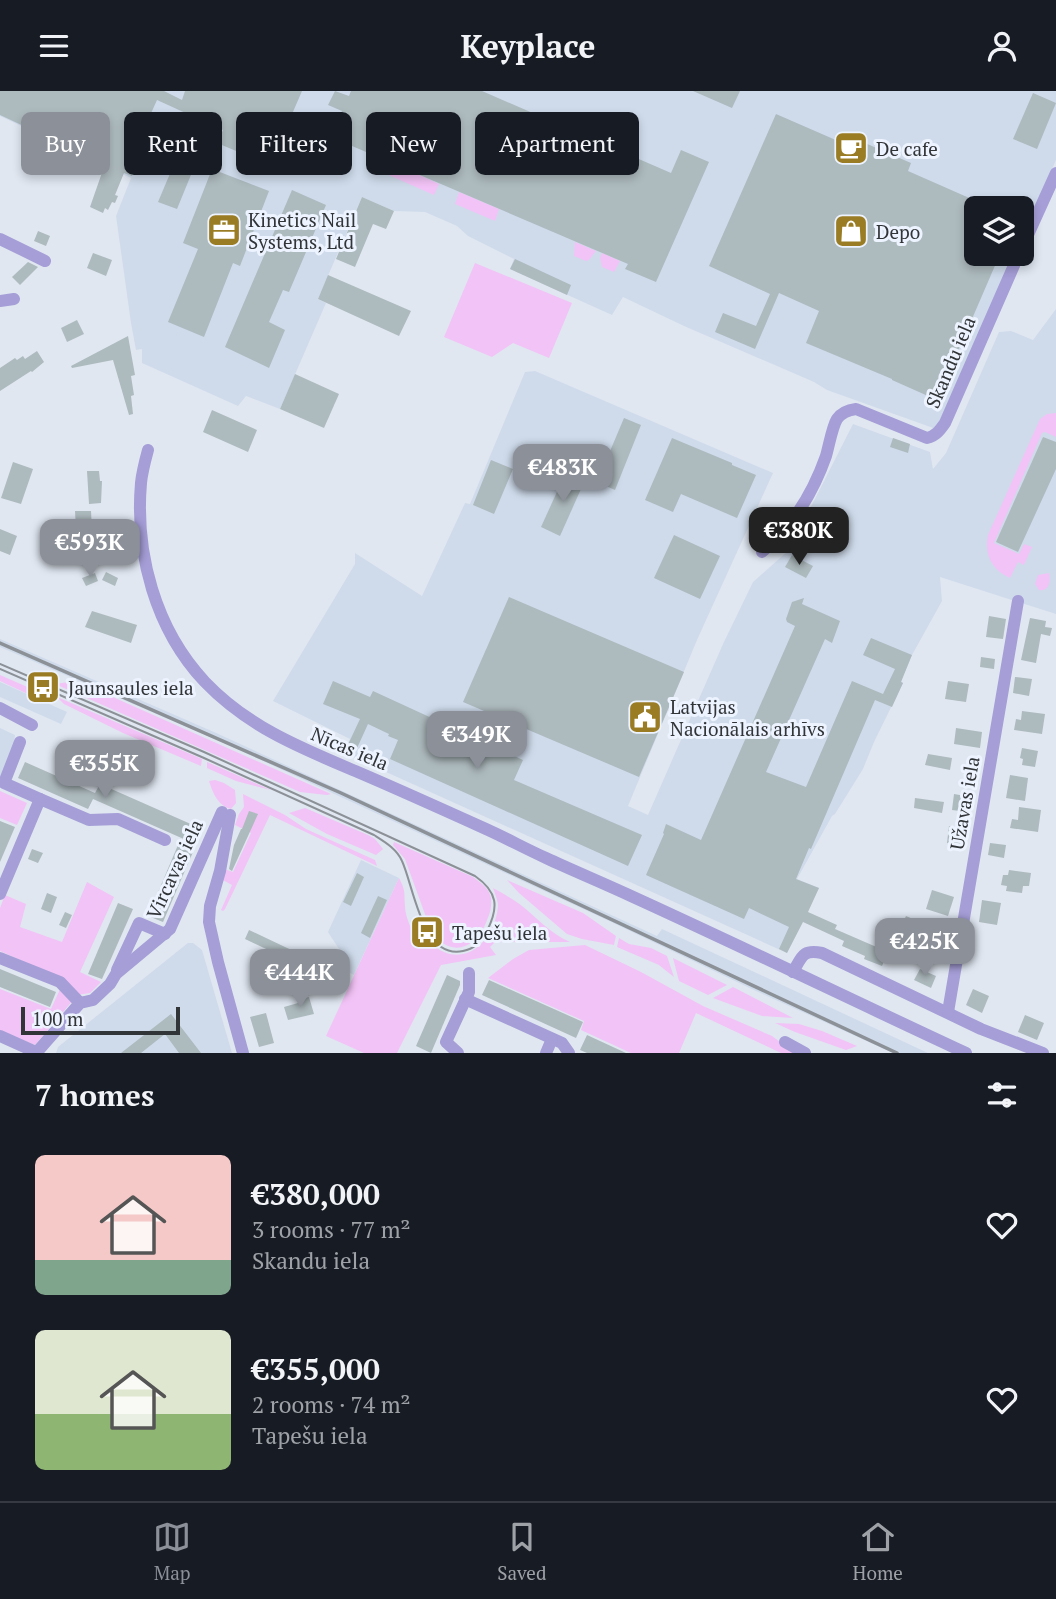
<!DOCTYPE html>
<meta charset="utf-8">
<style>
:root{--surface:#171b24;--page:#242831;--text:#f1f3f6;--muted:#9ea1a6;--line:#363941;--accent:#8c9099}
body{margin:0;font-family:"PT Serif",serif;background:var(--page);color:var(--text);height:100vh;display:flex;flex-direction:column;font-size:26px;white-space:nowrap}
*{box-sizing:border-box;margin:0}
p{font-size:23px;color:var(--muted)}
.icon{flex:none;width:38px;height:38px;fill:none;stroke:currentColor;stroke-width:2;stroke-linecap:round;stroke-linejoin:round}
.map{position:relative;height:962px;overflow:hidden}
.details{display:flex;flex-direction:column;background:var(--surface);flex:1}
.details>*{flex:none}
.banner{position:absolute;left:21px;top:21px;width:700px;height:63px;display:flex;gap:14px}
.tools{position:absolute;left:964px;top:105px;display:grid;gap:14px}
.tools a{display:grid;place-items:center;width:70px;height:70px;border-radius:10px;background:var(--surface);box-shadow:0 4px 10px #0003;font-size:35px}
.scale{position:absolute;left:21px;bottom:18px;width:159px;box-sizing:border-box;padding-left:7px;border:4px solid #323538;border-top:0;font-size:19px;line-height:24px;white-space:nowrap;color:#323538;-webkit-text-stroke:5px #edf4ff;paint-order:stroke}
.price{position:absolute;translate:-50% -60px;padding:0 16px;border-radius:14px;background:var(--accent);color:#fff;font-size:23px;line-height:46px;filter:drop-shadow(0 2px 4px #0008)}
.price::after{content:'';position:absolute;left:50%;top:42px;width:21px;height:16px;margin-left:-10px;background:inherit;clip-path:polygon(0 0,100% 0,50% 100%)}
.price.active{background:#222;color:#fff}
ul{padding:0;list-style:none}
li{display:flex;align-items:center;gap:21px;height:175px;padding:0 35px}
li span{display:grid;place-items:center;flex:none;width:196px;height:140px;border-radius:10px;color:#555}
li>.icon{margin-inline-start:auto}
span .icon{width:84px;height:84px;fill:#fffc;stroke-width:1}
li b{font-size:30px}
h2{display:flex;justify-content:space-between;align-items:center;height:84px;padding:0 35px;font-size:30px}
.pill{padding:0 24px;border-radius:10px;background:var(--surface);box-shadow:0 4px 10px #0003;font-size:24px;line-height:63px}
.pill.active{background:var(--accent);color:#fff}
header{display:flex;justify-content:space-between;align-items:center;height:91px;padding:0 35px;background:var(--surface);font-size:32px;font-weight:800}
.dock{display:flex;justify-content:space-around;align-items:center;height:98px;border-top:2px solid var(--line);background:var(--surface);font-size:19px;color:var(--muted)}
.dock a{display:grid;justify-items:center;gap:4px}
.dock .active{color:var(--accent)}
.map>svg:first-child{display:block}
.built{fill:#cfdbeb}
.green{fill:#f2c3f6}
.building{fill:#adbabe}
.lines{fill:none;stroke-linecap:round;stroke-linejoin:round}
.street{stroke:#a59ed7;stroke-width:12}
.tram{stroke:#8c9197;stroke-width:2}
.rail{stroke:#8c9197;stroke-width:3.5}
.labels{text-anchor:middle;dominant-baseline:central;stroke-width:6;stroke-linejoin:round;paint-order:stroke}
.poi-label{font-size:19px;fill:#323538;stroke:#edf4ff;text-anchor:start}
.street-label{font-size:19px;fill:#323538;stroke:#edf4ff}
</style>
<header><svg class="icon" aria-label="menu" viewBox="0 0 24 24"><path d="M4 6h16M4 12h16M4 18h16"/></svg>Keyplace<svg class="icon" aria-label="person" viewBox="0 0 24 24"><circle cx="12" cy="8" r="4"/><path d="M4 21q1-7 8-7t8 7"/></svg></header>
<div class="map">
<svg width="1056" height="962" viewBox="0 0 1056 962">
<rect width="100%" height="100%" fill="#e0e7f1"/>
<g class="built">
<polygon points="0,0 1056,0 1056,69 1022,146 1022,117 976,117 976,163 1014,163 936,338 827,299 814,291 684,235 623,206 612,224 510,178 514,168 468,145 457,135 425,121 394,120 362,106 318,208 326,212 280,318 246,305 238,315 142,272 142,258 136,259 131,232 116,125 131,87 0,25"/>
<polygon points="1056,218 1056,523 940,486 942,510 912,564 901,590 903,592 874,651 863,678 835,723 832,725 797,788 819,797 787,862 344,662 350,648 273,610 355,473 355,462 422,505 465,412 470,413 525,281 535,280 773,382 697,549 628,715 648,724 723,553 753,491 789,459 853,333 930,361 933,378 946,362 999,241 1011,240 1033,249"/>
<polygon points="0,548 214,641 657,845 662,838 928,962 893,962 756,900 607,829 222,651 0,556"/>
<polygon points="0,591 67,621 61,633 0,606"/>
<polygon points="0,637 15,644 13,662 0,687"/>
<polygon points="361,769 399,787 354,884 333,873 339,858 328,841"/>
<polygon points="188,852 193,852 202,859 232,962 56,962 58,956"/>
</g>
<g class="green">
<polygon points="389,70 439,93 434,104 384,82"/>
<polygon points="459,101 499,118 495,130 455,113"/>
<polygon points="575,151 596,160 589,169 586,170 574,165"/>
<polygon points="602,162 620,170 614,181 602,176 600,167"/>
<polygon points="475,172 572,212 549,267 513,252 492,266 444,246"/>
<path d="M1056,322V346L1045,341L1042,342L994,452L1019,463L1024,453L1032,456L1024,474L1018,471L1010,487C992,479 984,464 988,444L1040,328L1047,323Z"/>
<path d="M1049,482C1051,490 1049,501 1039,499L1035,493L1038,484Z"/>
<polygon points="0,584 32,598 30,604 0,590"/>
<polygon points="69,591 80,592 97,599 331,703 327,704 300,701 55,593"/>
<polygon points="57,606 202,668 201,675 123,642 64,613"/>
<polygon points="207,671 271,699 236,690 207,677"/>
<path d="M215,689L224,692L235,699L236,712L231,718C217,714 213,702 209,690Z"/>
<polygon points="0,700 27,712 17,734 0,727"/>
<polygon points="243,703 285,724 306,738 375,769 377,775 270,724 225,818 223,820 221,819 232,794 221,788 224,778 233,781 251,742 235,734 239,723 244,716"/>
<polygon points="305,717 368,744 375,748 383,758 376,764 327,743 289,722"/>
<path d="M394,751L473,786C481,792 489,797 491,807C492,814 490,823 487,829C476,860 447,868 430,837L405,768L393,754Z"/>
<path d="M399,787C406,800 404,802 405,815C405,826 412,838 415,848L426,846C446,873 476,868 491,839C495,831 498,822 498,813C497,808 495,802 493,797C502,802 511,807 518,812C536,825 550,843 570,851H495L490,856L496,864L441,874L397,962H364L326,945Z"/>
<polygon points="507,789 583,822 616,845 614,854 582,848 567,843 519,802"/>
<polygon points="87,791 114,806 80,881 101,891 90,902 77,904 56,885 0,860 0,817 5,804 26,813 20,836 62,851"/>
<polygon points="619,847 629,853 651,857 667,865 674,886 659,874 617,856"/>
<polygon points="585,854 641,881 703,915 772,945 795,962 781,962 696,922 679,962 631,962 581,939 584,930 488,887 513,868 529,859"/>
<polygon points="673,867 727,894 708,904 679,890"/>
<polygon points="61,896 74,908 35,954 0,940 0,898 51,918"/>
<polygon points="733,896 793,927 762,925 713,907"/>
<polygon points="775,932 799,933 822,940 857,955 846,959 795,941"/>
</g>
<g class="building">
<polygon points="0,0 164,0 182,9 185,0 302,0 270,74 217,52 223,39 157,9 128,73 135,76 132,85 124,82 115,104 118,105 115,112 112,111 108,119 105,117 103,122 90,116 105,73 0,24"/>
<polygon points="335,0 349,5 351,0 482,0 671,82 681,59 709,71 656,191 625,178 628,173 331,46 342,20 328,14"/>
<polygon points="693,0 740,0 732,17"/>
<polygon points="1033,2 1056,12 1037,58 1013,48"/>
<polygon points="776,23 838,50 842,42 911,72 908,80 992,117 976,117 976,163 1000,163 937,309 892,289 892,288 806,252 819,220 779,202 755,258 715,241 723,222 756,235 770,203 709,175"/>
<polygon points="177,66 195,74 177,118 158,111"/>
<polygon points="212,78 269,100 240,175 233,172 204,246 168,231 198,158 183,152"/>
<polygon points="292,99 326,114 289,201 283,199 269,231 285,239 269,277 225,256"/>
<polygon points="362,106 394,120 386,138 373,133 355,176 336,168"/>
<polygon points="38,140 50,145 46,155 34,150"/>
<polygon points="93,162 112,169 106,185 87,177"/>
<polygon points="515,168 571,194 567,204 510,178"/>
<polygon points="28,171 38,176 20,194 12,186"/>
<polygon points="328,184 411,220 399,245 318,208"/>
<polygon points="77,229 84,243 67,251 61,237"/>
<polygon points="128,245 135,284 131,285 134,304 131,305 133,323 129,324 113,269 72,277 71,275"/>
<polygon points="37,260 44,271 32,281 31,280 0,300 0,277 15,267 17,269 23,265 25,268"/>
<polygon points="295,283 339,303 324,337 280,318"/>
<polygon points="212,319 257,339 248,361 203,341"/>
<polygon points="624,327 641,334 615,399 597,391"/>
<polygon points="1043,346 1056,351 1056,378 1018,461 996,451"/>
<polygon points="672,347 732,372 732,374 756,384 737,427 681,403 673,421 645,409"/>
<polygon points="893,347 910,353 908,362 890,356"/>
<polygon points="491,369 513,378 494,423 473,414"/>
<polygon points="13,371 33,378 21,413 1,407"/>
<polygon points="87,380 99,380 100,390 102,390 101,412 89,413"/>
<polygon points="566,381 585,389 560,445 541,436"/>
<polygon points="75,420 91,420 92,438 76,439"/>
<polygon points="0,438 17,445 10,464 0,460"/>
<polygon points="674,444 720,465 700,508 654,487"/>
<polygon points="792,464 813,475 806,487 785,476"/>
<polygon points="106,481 118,487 115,495 102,489"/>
<polygon points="95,482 98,490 86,495 82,487"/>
<polygon points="509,506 684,581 639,686 463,611"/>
<polygon points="804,507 802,513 840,530 832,552 825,548 766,681 806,696 852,590 883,603 895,578 863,564 871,547 912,564 901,591 903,592 892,616 875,609 811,758 809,757 796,788 819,797 808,821 837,834 835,838 888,861 882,875 864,868 865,865 842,855 844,850 803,831 787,862 779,858 789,836 749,817 744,828 646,784 664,743 663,742 666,733 701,749 795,535 787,531 786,528 792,511"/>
<polygon points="92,520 137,534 131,552 85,536"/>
<polygon points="989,525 1006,528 1003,548 986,546"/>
<polygon points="1030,527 1046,530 1045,536 1052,537 1050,545 1041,543 1036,572 1021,569"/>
<polygon points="981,566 995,568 994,578 980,576"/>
<polygon points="1015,586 1032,588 1029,605 1013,602"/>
<polygon points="333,590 370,606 373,600 523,669 514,689 642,744 628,775 390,668 398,649 388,645 389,643 368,633 353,666 344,662 360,628 323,613"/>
<polygon points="948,590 969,593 966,611 945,608"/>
<polygon points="1022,620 1045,623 1042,643 1014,639 1016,628 1021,629"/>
<polygon points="956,637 982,641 980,657 954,653"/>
<polygon points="1022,657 1038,660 1035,676 1022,674 1023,668 1020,667"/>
<polygon points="928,663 952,667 950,679 925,674"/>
<polygon points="25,671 95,702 100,693 193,734 186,749 93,708 88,718 18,687"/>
<polygon points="1010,684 1028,687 1025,710 1006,707"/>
<polygon points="954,703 971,706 968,721 952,719"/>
<polygon points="915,707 944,711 942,722 914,717"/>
<polygon points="1019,716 1041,719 1038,741 1010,737 1012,728 1018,729"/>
<polygon points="249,720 258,723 232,780 229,778 234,754 241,738 242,738"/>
<polygon points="0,730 15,736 0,771"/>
<polygon points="949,735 965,738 963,755 947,752"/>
<polygon points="990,752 1006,754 1004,767 988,764"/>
<polygon points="178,754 193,761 163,831 148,825"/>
<polygon points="32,758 43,762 38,772 28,768"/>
<polygon points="1009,779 1031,782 1029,795 1023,795 1022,802 1006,800 1007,795 1001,794 1003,784 1008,784"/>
<polygon points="357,782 364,786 351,815 343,811"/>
<polygon points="932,799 954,806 948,825 926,818"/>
<polygon points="47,802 57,806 51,822 41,818"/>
<polygon points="378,805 387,809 370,847 361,842"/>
<polygon points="982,809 1001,812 997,834 979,831"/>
<polygon points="118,812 133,818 102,888 88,883"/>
<polygon points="65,821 72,824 66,837 59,834"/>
<polygon points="906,825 913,828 910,835 919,840 914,850 911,849 909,855 895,849"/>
<polygon points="249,839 304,865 306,861 335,875 327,892 298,879 300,874 245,848"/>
<polygon points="0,878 56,901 50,916 0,896"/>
<polygon points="920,878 936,885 931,897 914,889"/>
<polygon points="447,884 460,890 460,894 431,962 416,955"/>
<polygon points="489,889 583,931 576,947 482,904"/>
<polygon points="973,898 989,905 982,922 966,914"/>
<polygon points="309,906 314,923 288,929 284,916 298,912 297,909"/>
<polygon points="266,922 274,952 259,956 250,926"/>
<polygon points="171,923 201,962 179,962 165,943 141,962 121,962"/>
<polygon points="1025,924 1044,932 1037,949 1018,941"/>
<polygon points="587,944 626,962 587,962 580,959"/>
</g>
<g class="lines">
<g class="street">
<polyline points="0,148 45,170"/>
<polyline points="1022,157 1056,82"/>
<polyline points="0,210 14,208"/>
<path d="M148,359C145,370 142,381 141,392C135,462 155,538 205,591C249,637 303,658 360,682C402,700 444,719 486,738C506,747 526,758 546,767C574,780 603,792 631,805C743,856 854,910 966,962"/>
<path d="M762,461C792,436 813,402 826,365C829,355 832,336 837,328C842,321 848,319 856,318L927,347C936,345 940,339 945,332L1019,163"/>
<polyline points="0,617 32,634"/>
<polyline points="20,651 4,692 40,708"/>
<polyline points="230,724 220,780 210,815 209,831 218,871 243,962"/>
<polyline points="0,803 40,708 89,729 118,728 165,749"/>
<polyline points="0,867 60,891 80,912"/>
<polyline points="117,879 139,832 165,843"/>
<path d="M793,881C802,866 802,858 822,862L981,938L1043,962"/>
<polyline points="465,908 562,952 569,962"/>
<polyline points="948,921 1018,510"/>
<polyline points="0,945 38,962"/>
<polyline points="785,951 805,962"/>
<polyline points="37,961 80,912 93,909 110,893 116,883 170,838 222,721"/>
<polyline points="458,962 446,951 469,901 469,882"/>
<polyline points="546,962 552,948"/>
</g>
<path class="tram" d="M0,573L204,661L475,785C498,801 499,816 487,840C482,850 474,858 463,860C422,869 414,796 402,770C397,758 385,751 374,744L204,667L0,578"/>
<polyline class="rail" points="0,552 341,702 897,962"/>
</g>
<defs>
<g id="cafe-square" transform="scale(1.75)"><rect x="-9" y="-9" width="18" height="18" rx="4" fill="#9a7c25" stroke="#edf4ff"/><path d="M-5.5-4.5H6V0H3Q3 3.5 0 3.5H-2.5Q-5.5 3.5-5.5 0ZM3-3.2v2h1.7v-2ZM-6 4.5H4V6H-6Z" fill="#fff"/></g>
<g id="office-square" transform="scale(1.75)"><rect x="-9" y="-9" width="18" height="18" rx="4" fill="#9a7c25" stroke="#edf4ff"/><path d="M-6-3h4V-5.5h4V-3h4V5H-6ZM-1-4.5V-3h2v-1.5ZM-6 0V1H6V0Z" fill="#fff"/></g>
<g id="shop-square" transform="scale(1.75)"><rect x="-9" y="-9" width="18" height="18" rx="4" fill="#9a7c25" stroke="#edf4ff"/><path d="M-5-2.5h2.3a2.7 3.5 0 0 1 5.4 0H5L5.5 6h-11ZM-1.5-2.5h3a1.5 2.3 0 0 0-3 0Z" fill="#fff"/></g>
<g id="bus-square" transform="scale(1.75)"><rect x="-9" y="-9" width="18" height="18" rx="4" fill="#9a7c25" stroke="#edf4ff"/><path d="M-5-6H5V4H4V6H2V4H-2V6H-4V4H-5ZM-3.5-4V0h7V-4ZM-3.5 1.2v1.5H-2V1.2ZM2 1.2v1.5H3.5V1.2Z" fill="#fff"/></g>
<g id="civic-square" transform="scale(1.75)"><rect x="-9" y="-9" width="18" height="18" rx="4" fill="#9a7c25" stroke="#edf4ff"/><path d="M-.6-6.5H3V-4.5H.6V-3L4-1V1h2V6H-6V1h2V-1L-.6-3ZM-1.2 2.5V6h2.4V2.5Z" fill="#fff"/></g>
</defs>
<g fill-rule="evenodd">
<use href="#cafe-square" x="851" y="57"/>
<use href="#office-square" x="224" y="139"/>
<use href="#shop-square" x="851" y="140"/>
<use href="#bus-square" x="43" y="596"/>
<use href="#civic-square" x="645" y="626"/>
<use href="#bus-square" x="427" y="841"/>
</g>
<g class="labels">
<g class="poi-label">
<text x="876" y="57">De cafe</text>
<text x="248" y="128">Kinetics Nail<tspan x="248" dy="22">Systems, Ltd</tspan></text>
<text x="876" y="140">Depo</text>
<text x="68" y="596">Jaunsaules iela</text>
<text x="670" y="615">Latvijas<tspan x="670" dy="22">Nacionālais arhīvs</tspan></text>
<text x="452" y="841">Tapešu iela</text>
</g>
<g class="street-label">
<text transform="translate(950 271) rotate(-67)">Skandu iela</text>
<text transform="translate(350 657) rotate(23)">Nīcas iela</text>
<text transform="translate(964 712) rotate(-80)">Užavas iela</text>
<text transform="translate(174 778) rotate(-65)">Vircavas iela</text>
</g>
</g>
</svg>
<div class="tools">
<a><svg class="icon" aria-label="layers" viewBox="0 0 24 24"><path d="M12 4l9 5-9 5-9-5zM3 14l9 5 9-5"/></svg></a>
</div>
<div class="scale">100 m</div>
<b class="price" style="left:563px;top:413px">€483K</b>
<b class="price active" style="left:799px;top:476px">€380K</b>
<b class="price" style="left:90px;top:488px">€593K</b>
<b class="price" style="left:477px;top:680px">€349K</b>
<b class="price" style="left:105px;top:709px">€355K</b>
<b class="price" style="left:925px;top:887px">€425K</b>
<b class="price" style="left:300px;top:918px">€444K</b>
<div class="banner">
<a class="pill active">Buy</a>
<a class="pill">Rent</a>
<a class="pill">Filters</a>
<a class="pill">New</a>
<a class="pill">Apartment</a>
</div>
</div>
<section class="details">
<h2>7 homes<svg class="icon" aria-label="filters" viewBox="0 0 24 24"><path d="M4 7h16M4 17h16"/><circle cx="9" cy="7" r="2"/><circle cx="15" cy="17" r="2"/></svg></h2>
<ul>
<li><span style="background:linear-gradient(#f6c9c9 75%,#7fa58c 0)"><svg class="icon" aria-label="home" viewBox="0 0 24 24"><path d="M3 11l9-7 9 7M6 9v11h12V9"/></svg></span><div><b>€380,000</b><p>3 rooms · 77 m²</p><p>Skandu iela</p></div><svg class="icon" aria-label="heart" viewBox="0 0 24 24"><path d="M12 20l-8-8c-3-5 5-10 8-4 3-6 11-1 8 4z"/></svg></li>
<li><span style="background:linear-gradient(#dfe7d0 60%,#8fb573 0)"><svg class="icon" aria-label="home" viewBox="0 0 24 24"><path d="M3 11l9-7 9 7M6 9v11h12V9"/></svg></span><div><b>€355,000</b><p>2 rooms · 74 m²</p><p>Tapešu iela</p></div><svg class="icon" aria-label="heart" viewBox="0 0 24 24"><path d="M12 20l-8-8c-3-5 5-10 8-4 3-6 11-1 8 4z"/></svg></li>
</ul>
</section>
<nav class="dock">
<a class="active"><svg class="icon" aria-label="map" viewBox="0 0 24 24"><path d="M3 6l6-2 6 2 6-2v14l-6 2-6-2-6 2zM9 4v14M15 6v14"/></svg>Map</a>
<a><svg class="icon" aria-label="saved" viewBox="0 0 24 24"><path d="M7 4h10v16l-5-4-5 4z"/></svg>Saved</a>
<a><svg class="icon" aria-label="home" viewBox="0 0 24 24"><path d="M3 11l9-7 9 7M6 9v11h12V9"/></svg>Home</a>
</nav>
